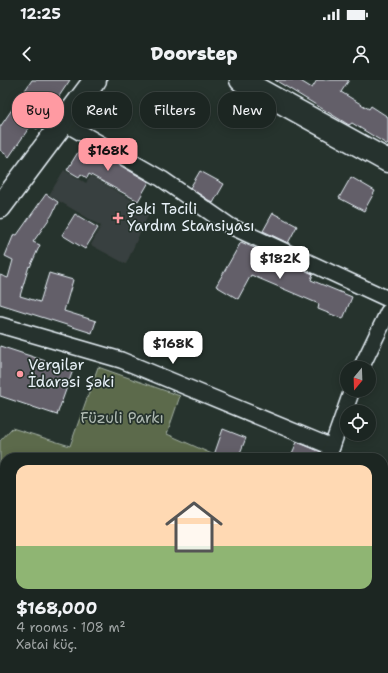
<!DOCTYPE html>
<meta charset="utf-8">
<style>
:root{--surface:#1c2622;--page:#29322f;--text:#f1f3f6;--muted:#a0a5a5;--line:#3a4340;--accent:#ff9aa2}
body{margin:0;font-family:"Shantell Sans",sans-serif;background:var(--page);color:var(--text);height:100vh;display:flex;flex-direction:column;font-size:15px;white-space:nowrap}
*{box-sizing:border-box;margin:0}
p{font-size:13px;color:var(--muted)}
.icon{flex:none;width:22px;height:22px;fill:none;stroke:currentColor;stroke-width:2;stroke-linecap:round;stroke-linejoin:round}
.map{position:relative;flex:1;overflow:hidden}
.panel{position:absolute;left:0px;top:373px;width:388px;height:220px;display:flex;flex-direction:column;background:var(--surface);border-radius:16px 16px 0 0;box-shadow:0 2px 10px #0003,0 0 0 1px var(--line)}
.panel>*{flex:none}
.hud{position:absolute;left:12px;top:12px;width:364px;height:36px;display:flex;gap:8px}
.needle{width:26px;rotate:199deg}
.fabs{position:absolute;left:340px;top:281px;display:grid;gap:8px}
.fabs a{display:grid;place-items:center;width:36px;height:36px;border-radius:50%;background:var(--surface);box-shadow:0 2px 10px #0003,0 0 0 1px var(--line);font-size:20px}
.price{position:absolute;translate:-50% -34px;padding:0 9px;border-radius:8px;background:#fff;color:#222;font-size:13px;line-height:26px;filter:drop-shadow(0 1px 2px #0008)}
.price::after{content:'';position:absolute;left:50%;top:24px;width:12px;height:9px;margin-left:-6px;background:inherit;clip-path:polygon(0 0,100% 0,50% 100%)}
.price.selected{background:var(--accent);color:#111}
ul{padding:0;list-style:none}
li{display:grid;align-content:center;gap:8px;height:212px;padding:0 16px}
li+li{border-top:1px solid var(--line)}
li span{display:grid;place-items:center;height:124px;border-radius:12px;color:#555}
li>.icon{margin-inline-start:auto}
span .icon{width:72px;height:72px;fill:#fffc;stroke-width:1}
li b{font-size:17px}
.pill{padding:0 14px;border-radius:16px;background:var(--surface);box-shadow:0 2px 10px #0003,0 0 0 1px var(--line);font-size:14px;line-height:36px}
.pill.selected{background:var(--accent);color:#111}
.status{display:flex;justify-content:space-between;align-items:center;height:28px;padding:0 20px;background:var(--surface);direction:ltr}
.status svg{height:11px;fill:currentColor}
header{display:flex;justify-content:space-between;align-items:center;height:52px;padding:0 16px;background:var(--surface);font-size:18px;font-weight:800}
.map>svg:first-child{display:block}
.built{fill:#39403f}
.green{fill:#5c6b4c;stroke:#a2aea2}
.building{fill:#645f69;stroke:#e8f1f8}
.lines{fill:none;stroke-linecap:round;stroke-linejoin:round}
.minor-casing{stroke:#e8f1f8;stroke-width:18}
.secondary-casing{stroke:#e8f1f8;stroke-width:25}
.minor{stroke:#26332d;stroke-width:15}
.secondary{stroke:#26332d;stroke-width:22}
.poi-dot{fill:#ff9aa2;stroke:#26332d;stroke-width:1.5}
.labels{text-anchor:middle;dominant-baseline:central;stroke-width:3.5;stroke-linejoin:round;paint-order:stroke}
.poi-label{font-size:15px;fill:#e8f1f8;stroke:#26332d;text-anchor:start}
.park-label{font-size:15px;fill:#b0bbb3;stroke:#26332d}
</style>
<div class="status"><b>12:25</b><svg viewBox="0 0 49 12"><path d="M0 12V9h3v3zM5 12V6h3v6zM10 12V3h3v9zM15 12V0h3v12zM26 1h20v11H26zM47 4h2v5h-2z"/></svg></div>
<header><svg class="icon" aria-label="back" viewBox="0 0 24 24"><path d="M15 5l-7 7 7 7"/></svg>Doorstep<svg class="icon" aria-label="person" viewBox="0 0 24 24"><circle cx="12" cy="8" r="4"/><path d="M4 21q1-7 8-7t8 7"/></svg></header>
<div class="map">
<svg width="388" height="593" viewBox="0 0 388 593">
<rect width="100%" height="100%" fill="#26332d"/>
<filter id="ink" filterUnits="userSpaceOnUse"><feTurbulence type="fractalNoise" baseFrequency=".025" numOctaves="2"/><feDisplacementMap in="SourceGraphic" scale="8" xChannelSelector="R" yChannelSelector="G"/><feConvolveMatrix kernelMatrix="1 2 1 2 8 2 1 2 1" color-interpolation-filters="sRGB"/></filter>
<g filter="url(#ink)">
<g class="built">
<polygon points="64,90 86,103 91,96 150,131 126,184 91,165 101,146 49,115"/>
<polygon points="383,491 388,493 388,593 308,593 296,588 383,588"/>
</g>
<polygon class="green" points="98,287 180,316 167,354 221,378 5,378 5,461 0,460 0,361 12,348 70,366"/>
<g class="building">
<polygon points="32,0 70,0 37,49 31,45 9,77 0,70 0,47"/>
<polygon points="275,0 299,0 312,8 317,0 349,0 341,12 369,29 371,26 388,37 388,65 352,43 349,45"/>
<polygon points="83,64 149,102 138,121 89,94 87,98 81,94 79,97 67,90"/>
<polygon points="200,91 224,104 213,123 190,108"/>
<polygon points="351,97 375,111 364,131 339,118"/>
<polygon points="46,114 58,122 52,135 33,162 40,165 30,187 29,186 20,216 40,222 49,193 73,200 64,231 96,241 92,253 0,224 0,195 8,198 13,180 5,176 14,154 17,155"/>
<polygon points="273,133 297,146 288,163 263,151"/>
<polygon points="75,134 98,148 85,169 62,155"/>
<polygon points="241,162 313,194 311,200 352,217 343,239 318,229 319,224 251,195 238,219 216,206"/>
<polygon points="0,266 73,290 57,335 0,316"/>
<polygon points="223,349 246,358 238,378 221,378 214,375"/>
<polygon points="297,362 321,372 319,378 290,378"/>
</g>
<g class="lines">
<g class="minor-casing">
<g id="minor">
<polyline points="64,43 162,99 230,146 388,219"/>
<polyline points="0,245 121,280 332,367"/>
<polyline points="361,288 388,232"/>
<polyline points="328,378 352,310"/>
<polyline points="383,484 388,486"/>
<polyline points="0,528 5,529"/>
<polyline points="162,588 172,593"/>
<polyline points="60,593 62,588"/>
<polyline points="237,593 239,588"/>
</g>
</g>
<g class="secondary-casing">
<g id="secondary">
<polyline points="241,0 388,81"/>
<polyline points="0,127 95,0"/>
</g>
</g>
<use href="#minor" class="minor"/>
<use href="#secondary" class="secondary"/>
</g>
</g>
<g class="poi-dot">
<path d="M116 132h4v4h4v4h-4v4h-4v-4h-4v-4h4z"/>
<circle cx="20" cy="294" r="4"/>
</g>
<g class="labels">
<g class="poi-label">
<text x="127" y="129">Şəki Təcili<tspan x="127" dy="17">Yardım Stansiyası</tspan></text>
<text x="28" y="285">Vergilər<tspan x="28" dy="17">İdarəsi Şəki</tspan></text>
</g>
<g class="park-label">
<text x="122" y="338">Füzuli Parkı</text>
</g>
</g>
</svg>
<div class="fabs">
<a><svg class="needle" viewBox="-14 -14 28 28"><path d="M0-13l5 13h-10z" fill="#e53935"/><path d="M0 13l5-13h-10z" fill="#a0a5a5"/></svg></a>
<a><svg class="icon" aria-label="locate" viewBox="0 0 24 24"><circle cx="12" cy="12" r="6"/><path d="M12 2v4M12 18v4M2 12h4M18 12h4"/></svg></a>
</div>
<b class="price selected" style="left:108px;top:92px">$168K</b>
<b class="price" style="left:280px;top:200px">$182K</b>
<b class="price" style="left:173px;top:285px">$168K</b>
<div class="hud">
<a class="pill selected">Buy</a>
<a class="pill">Rent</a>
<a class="pill">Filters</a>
<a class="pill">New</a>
</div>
<section class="panel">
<ul>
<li><span style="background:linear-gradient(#ffd9b3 65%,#8fb573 0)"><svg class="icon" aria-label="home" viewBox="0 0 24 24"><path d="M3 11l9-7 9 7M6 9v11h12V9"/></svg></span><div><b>$168,000</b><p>4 rooms · 108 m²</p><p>Xətai küç.</p></div></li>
</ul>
</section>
</div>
